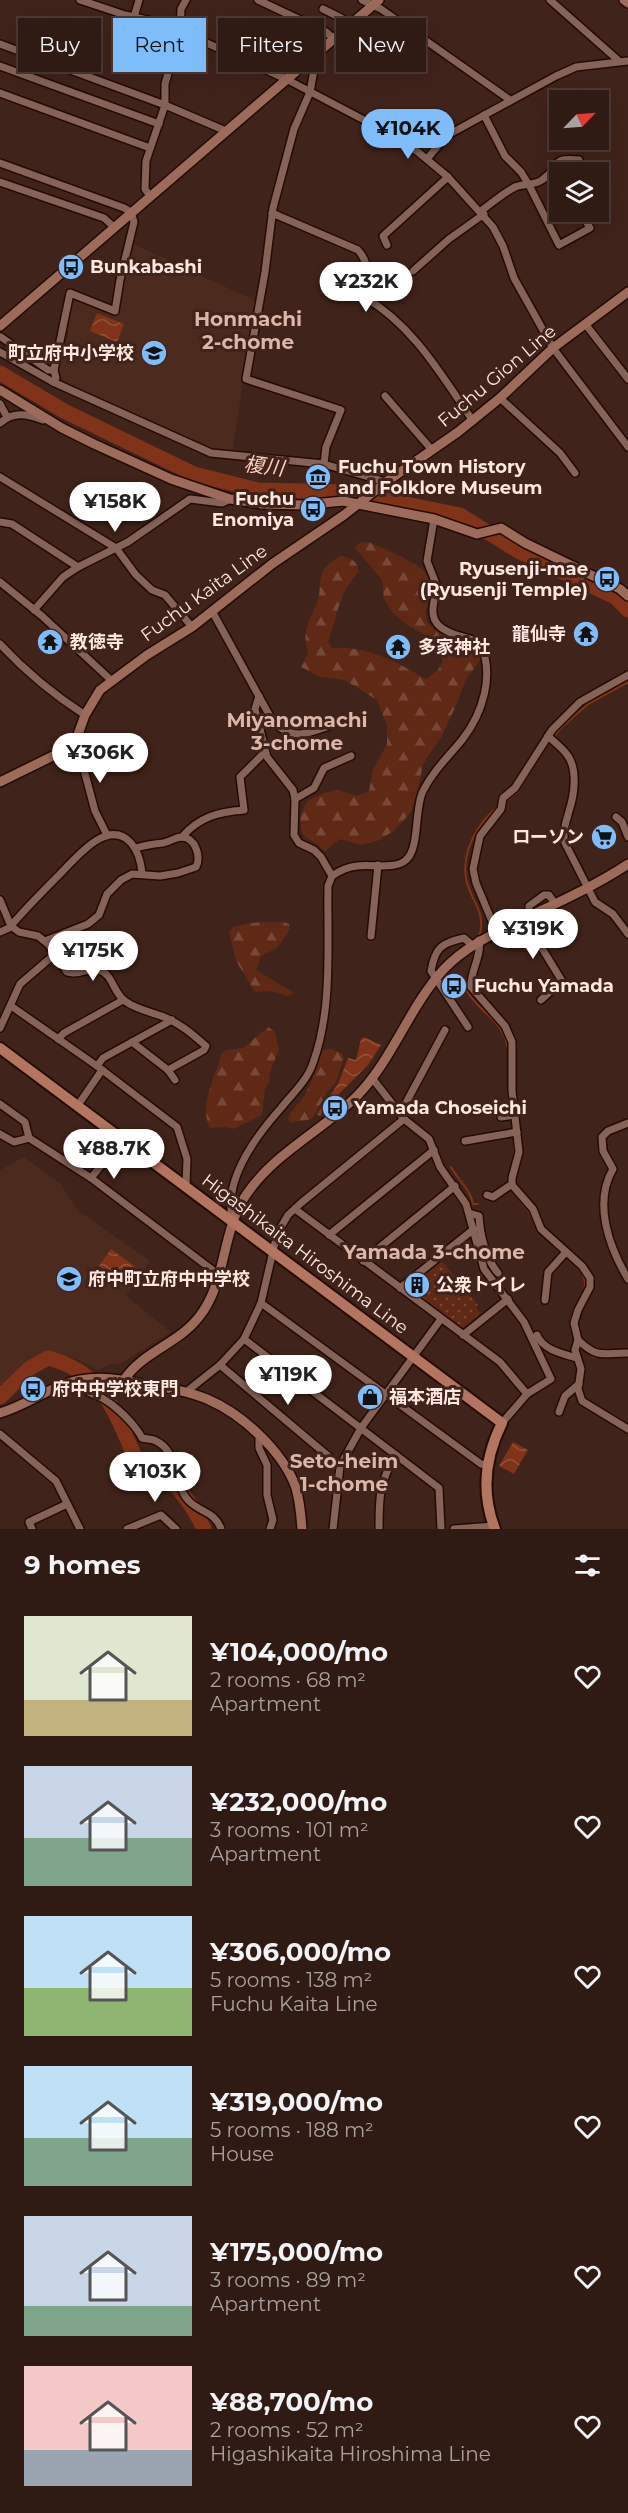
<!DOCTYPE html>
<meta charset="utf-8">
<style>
:root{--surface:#301a14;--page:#3c2722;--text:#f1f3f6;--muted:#a8a1a0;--line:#4b3834;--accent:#7fbdfa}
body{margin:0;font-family:Montserrat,"Noto Sans JP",sans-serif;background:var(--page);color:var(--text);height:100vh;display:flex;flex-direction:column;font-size:22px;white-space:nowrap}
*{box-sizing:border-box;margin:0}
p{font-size:20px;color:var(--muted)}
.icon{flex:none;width:33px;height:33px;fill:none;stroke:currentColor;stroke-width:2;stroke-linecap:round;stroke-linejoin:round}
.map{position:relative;height:1529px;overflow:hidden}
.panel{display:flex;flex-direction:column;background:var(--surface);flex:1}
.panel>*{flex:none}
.banner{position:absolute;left:18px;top:18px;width:592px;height:54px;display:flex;gap:12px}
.needle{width:39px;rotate:65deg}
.buttons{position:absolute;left:549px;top:90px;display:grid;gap:12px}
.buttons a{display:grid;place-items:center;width:60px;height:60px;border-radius:0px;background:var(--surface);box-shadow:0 6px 24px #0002,0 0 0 2px var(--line);font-size:30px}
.price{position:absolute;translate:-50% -51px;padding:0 14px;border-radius:21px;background:#fff;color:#222;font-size:20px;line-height:39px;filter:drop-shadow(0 2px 3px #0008)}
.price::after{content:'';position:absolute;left:50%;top:36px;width:18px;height:14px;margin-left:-9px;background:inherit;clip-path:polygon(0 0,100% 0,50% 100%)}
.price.current{background:var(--accent);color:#111}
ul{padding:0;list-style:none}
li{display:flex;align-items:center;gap:18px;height:150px;padding:0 24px}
li span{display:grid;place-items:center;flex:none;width:168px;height:120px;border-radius:0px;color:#555}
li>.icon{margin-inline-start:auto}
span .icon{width:72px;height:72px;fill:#fffc;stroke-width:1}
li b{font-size:26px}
h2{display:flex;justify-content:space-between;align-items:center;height:72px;padding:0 24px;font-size:26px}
.tag{padding:0 21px;border-radius:0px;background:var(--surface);box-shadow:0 6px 24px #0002,0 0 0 2px var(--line);font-size:21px;line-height:54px}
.tag.current{background:var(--accent);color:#111}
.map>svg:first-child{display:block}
.built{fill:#4d2a1e}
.forest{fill:url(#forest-firs)}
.park{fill:url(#park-dots)}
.water{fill:url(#water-waves)}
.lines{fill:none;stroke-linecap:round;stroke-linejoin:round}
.stream{stroke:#803318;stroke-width:2}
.river{stroke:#803318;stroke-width:15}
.street-casing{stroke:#250b04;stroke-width:10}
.secondary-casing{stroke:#250b04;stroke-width:12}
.primary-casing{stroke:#250b04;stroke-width:14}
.street{stroke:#856358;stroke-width:7}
.secondary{stroke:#9c6b5c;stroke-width:9}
.primary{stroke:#b37460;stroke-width:10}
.labels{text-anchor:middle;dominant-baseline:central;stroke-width:6;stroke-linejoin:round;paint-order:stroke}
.poi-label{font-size:18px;font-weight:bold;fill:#fce8e1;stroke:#40231a;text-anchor:start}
.street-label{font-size:18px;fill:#fce8e1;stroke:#40231a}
.neighbourhood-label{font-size:20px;font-weight:bold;fill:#dbb6a9;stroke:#40231a}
.water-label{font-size:20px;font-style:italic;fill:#fecfc0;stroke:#40231a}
</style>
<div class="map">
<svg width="628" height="1529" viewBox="0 0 628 1529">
<defs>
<pattern id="forest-firs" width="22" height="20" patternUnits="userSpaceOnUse" patternTransform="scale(1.5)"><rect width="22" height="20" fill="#5f2916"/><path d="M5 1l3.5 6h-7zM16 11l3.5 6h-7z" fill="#774838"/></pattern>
<pattern id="park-dots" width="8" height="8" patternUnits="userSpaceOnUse" patternTransform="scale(1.5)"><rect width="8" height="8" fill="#5f2916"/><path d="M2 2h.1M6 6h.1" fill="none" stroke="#774838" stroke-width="1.8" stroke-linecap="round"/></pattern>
<pattern id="water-waves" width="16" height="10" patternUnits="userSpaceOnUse" patternTransform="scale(1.5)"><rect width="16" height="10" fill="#803318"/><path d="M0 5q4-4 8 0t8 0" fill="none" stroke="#935139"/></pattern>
</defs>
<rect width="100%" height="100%" fill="#40231a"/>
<g class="built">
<polygon points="133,244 256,301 232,452 208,449 65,382 57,371 61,345 66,343 69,331 64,329 73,299 76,297 118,315 124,280"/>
<polygon points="24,1157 61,1184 77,1210 150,1261 126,1296 171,1332 120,1364 110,1364 98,1370 79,1360 47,1351 21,1369 0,1389 0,1170"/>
</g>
<g class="forest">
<path d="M369,542C386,550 438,568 433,590C431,601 422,608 427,621C433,637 466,636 479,648L481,659L465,681L457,703L442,736L423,764L418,791L411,812L394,831L377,841L361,845L340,839L325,851L302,834L300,816L307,801L323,793L338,790L357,796L369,791L373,770L387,744V726L377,700L345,680L321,677L301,667L308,653C301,629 310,621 318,600C321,589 318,577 325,568C329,563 336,559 340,556C350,557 358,561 359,572C338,593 338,615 328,642L332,648C366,645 397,662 426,679L438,670L443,661L425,635L407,625L392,612L384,599L382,580L355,548L359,543Z"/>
<polygon points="260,922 284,922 289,924 290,929 277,948 261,956 256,970 293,992 292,995 288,996 271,991 255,992 236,961 229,932 234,926"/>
<path d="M268,1027L275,1032L279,1050L269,1074L270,1080L265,1089L262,1115L233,1129L226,1127L210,1128C198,1106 216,1076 221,1054L226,1050L243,1048Z"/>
<path d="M331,1049L342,1053L344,1058L336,1082L327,1092L312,1119L290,1123L288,1119C293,1106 298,1106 304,1096C313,1082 317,1066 321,1050Z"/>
</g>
<polygon class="park" points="441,1260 478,1305 476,1307 481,1313 463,1328 460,1328 411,1291 410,1285"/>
<g class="water">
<polygon points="97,313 124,324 117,342 90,331"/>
<polygon points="364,1037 381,1045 368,1065 334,1099 331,1098 320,1116 317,1114 338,1084 348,1058 356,1060 361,1039"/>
<polygon points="111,1249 137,1268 124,1285 99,1266"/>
<polygon points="513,1442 528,1450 514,1474 499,1466"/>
</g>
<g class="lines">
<g class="stream">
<polyline points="505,802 518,791 549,742 562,727 588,704 628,682"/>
<path d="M479,937C487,912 471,902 466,879C461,850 479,821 500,805"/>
<path d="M476,948L465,988C480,1016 505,1017 509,1055"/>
<polyline points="509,1075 515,1156"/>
<path d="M451,1167C458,1180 471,1190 473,1204H478"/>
<polyline points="510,1188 528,1210 535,1222"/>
<polyline points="538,1230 561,1253"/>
<path d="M566,1257C578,1267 590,1276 583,1294"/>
<path d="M575,1340C567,1324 571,1313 580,1299"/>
<polyline points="578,1345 593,1357 622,1356"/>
</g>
<g class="river">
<polyline points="0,373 64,411 194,474 258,490 348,492 460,515 518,551 615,597 628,610"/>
<path d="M0,1397L30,1368L48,1358C105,1373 114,1412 137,1461C168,1470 191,1501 204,1529"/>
</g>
<g class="street-casing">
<g id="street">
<polyline points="80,0 125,15 165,24 286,79 383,130 418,152 448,177 493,227 503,246 514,278 553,348 628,447"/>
<polyline points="258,0 326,32 333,38"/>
<polyline points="362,0 381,9 510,100"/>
<polyline points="550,0 619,61"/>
<polyline points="323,9 341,18 349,25"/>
<polyline points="134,17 139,0"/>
<polyline points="0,44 165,105 226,131"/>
<polyline points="309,59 314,70 310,92 294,129 273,208 265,272 246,379 341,410 326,447 324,464"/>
<polyline points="0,66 159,124"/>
<polyline points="0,93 150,148"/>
<polyline points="484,115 505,156 521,172 529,185 559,245 590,228 581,212"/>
<polyline points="427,159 446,136 556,76 576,67 628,61"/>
<polyline points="0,163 124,208 131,212 134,222 120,280 115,311 70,293 54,370 48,370 1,337"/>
<polyline points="0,182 104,218 114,227"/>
<polyline points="150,196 145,189 146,161 165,105 165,84 180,30 181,9 186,0"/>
<path d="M481,211C492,203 503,193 515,187C523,183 534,186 542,180C561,167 549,157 579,160L582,172"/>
<path d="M272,213L358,250C371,265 368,279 364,297C413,325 442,376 473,421"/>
<polyline points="387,245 383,236 448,177"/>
<polyline points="413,271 449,239 484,214"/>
<polyline points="586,325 628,379"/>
<polyline points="0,352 53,382 56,378 54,370"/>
<polyline points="53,382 211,453 324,464 386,482"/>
<polyline points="385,396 432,450"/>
<polyline points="500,398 560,453 575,473"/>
<polyline points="0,404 7,417"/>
<path d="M0,423C14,411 27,414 43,420"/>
<polyline points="0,477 116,548 136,575 152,590 165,595 192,627"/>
<polyline points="0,522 12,524 78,567"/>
<polyline points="0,582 42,616 112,681"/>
<polyline points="34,610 63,577 78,567 128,542 190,499 222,503 230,499"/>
<path d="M212,611L272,720C290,741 307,734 329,726"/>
<path d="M0,644C25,671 54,695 85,715"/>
<polyline points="259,696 255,709 267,757 293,790 295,799 294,835 299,843 314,850 321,857 332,876"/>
<path d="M548,736C554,742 564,749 568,756C578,771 574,796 569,811C566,823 562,831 565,843L595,902L613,914L628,934"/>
<polyline points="76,740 95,811 107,835"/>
<polyline points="295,799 314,788 324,768 351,756"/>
<polyline points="616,817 622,822 628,837"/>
<path d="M182,837C199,817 218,812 244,810L240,777L265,752"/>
<path d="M0,900L11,926L19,932L38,936L48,944L67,972C80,976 88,967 99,970C113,974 113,993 125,1001C135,1009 151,1012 164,1017C181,1024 192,1034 206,1046L204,1050L168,1070"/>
<polyline points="529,917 529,906 544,895 549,895 555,904"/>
<polyline points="524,919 562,981 541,1000"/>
<polyline points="496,931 476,883 473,869 480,836 501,809 503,798 515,788 552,730 580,702 628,675"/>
<path d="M0,932L9,928C25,909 42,892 60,874C76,858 108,817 131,843C138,851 141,862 142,873"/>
<polyline points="371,936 378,865"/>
<path d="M479,940C482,957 470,971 471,987L505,1026L512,1042V1091L519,1152L512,1178V1185L533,1209L541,1229L582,1266L590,1278V1287L578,1310L574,1323L578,1340L575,1350L581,1369L578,1389L582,1401L628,1429"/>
<path d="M45,941L88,924L99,915L107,894L121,880L132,874L160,876L178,873L196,867C201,857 196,838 182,837C176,837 169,842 163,843C153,844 146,845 136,848"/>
<polyline points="11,1006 97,1066 177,1127 187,1159 186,1185"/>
<path d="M468,1027L431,971C435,948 441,943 464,938L472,945"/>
<polyline points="0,1028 20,984 55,954"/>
<polyline points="58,1039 64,1033 123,1000"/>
<polyline points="132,1042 168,1070 175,1080"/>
<polyline points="97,1066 103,1058 172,1020"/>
<polyline points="372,1078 404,1119 429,1139 440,1167 466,1204 484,1269 524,1322 551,1379 527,1394 502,1423"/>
<polyline points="0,1104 25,1122 29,1138 91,1178 219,1275"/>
<polyline points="78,1105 102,1070"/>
<polyline points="400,1114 445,1030"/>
<polyline points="501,1117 514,1115"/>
<path d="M628,1123L608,1131L602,1137L603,1151L613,1169C593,1203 609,1247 628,1279"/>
<polyline points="0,1134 14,1142 29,1138"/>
<polyline points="465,1141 517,1132"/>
<polyline points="91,1178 123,1138"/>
<polyline points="487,1195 493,1197 512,1184"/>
<polyline points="295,1209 500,1362 527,1394"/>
<path d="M469,1213L479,1216C480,1235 486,1259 498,1273"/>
<path d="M233,1221C222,1182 256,1136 281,1108C292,1094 307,1081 313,1063C333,1008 327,944 328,886L332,876C339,871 348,867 357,866C371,864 395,870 406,860C420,848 414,809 423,791C433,771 448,757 462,740C483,713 495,675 480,642C448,632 421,630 438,589L427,561L434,519"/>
<polyline points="329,1235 434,1150"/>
<polyline points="363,1261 455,1186"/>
<polyline points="400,1288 474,1229"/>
<polyline points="545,1300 548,1272 566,1252"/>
<polyline points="261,1303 481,1464 488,1465"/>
<polyline points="463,1335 508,1299"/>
<path d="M537,1335C543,1350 563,1354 577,1358"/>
<polyline points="244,1339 439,1488 441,1529"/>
<path d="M578,1340C598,1359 602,1353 628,1353"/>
<polyline points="220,1365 340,1466"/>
<path d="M74,1381C82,1391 91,1393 102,1398C116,1406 135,1424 142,1438C146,1439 152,1439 156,1441C180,1452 173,1487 190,1502C202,1513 215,1512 221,1529"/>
<polyline points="186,1392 220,1365 244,1339 261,1303 277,1234 288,1215 301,1203 404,1119"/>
<polyline points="559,1412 565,1396 579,1384"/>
<polyline points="0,1434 56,1481 80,1529"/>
<polyline points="259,1437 259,1448 267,1465 267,1495 273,1520 270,1529"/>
<polyline points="32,1529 29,1522 67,1504"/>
<polyline points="127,1529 161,1515 176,1529"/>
<polyline points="333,1529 340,1466 361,1428 441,1319"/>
<path d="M379,1529C379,1498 379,1482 396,1455"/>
<polyline points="454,1529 494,1526"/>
</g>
</g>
<g class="secondary-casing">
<g id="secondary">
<polyline points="624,0 628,3"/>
<polyline points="0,326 379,0"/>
<polyline points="0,390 62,428 94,444 171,479 230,499 262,504 303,505 343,501 434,519 477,534 501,528 525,543 620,589 628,596"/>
<polyline points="0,782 63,751 76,740 85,715 100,690 147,655 192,627 272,564 344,515 386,482 458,432 500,398 553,348 628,292"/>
<path d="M124,1380C142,1352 178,1344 199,1317C227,1282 221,1232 246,1195C274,1153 322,1131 357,1096C393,1059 409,1007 444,969C469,943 500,931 532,915C565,899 598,884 628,864"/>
<path d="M0,1413C28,1405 52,1385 80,1380C102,1376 123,1380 144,1384C165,1387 187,1391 207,1399C242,1414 283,1451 296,1488C300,1502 301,1515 302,1529"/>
</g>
</g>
<g class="primary-casing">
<path id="primary" d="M0,1048L502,1423C485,1457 481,1493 495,1529"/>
</g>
<use href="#street" class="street"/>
<use href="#secondary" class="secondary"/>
<use href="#primary" class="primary"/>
</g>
<defs>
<g id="bus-disc" transform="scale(1.35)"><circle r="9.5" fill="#7fbdfa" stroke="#40231a"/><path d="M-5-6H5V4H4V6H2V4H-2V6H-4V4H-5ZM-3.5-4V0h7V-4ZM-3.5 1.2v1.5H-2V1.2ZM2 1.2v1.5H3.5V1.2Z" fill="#111"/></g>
<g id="school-disc" transform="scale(1.35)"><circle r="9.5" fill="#7fbdfa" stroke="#40231a"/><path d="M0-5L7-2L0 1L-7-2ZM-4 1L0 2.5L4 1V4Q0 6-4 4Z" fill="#111"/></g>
<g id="museum-disc" transform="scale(1.35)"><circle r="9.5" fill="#7fbdfa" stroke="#40231a"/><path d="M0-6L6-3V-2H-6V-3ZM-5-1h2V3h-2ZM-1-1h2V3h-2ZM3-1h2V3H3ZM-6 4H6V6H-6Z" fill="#111"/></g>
<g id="temple-disc" transform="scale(1.35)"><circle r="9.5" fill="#7fbdfa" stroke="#40231a"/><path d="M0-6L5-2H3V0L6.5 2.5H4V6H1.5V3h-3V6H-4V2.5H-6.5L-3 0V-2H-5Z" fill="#111"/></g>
<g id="supermarket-disc" transform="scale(1.35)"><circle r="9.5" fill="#7fbdfa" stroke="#40231a"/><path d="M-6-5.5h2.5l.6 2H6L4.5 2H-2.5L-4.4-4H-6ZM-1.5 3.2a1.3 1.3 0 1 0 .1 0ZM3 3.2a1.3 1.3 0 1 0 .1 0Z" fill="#111"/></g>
<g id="building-disc" transform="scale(1.35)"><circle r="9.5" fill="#7fbdfa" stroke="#40231a"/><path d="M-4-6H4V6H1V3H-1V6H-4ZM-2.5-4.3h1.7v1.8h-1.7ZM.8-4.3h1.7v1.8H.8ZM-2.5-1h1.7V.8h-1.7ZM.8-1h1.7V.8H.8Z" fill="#111"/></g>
<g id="shop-disc" transform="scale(1.35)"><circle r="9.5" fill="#7fbdfa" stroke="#40231a"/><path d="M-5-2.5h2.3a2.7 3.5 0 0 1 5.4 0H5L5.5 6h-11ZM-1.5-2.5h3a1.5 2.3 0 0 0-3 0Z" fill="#111"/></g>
</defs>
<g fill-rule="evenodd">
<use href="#bus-disc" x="71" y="267"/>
<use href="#school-disc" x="154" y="353"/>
<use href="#museum-disc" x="318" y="477"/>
<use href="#bus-disc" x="313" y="509"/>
<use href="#bus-disc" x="607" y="579"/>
<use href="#temple-disc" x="586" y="634"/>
<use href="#temple-disc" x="50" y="642"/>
<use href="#temple-disc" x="398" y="647"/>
<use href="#supermarket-disc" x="604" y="837"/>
<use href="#bus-disc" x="454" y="986"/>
<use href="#bus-disc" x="335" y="1108"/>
<use href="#school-disc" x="69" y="1279"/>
<use href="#building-disc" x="417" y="1285"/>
<use href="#bus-disc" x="33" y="1389"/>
<use href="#shop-disc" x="370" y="1397"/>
</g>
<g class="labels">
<g class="poi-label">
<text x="90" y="267">Bunkabashi</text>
<text x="134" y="353" text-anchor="end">町立府中小学校</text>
<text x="338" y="467">Fuchu Town History<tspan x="338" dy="21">and Folklore Museum</tspan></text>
<text x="294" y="499" text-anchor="end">Fuchu<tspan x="294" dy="21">Enomiya</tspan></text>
<text x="588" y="569" text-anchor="end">Ryusenji-mae<tspan x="588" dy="21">(Ryusenji Temple)</tspan></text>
<text x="566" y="634" text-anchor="end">龍仙寺</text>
<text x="70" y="642">教徳寺</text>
<text x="418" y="647">多家神社</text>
<text x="584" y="837" text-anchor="end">ローソン</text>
<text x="474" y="986">Fuchu Yamada</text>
<text x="354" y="1108">Yamada Choseichi</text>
<text x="88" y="1279">府中町立府中中学校</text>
<text x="436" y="1285">公衆トイレ</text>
<text x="52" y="1389">府中中学校東門</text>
<text x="389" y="1397">福本酒店</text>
</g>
<g class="street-label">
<text transform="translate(497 376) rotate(-40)">Fuchu Gion Line</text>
<text transform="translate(204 593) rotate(-36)">Fuchu Kaita Line</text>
<text transform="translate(305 1254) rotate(37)">Higashikaita Hiroshima Line</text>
</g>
<g class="neighbourhood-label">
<text x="248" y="319">Honmachi<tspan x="248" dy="23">2-chome</tspan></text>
<text x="297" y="720">Miyanomachi<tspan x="297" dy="23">3-chome</tspan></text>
<text x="434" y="1252">Yamada 3-chome</text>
<text x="344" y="1461">Seto-heim<tspan x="344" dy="23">1-chome</tspan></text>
</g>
<g class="water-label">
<text transform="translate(264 466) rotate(7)">榎川</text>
</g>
</g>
</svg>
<div class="buttons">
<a><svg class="needle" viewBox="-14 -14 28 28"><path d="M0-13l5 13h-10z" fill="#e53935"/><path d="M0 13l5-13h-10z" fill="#a8a1a0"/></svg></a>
<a><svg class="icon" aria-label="layers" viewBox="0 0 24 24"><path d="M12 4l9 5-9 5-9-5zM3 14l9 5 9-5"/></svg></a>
</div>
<b class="price current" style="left:408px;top:160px">¥104K</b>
<b class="price" style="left:366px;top:313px">¥232K</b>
<b class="price" style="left:115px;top:533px">¥158K</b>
<b class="price" style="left:100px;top:784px">¥306K</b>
<b class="price" style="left:533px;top:960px">¥319K</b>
<b class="price" style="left:93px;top:982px">¥175K</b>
<b class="price" style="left:114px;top:1180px">¥88.7K</b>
<b class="price" style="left:288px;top:1406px">¥119K</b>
<b class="price" style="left:155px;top:1503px">¥103K</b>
<div class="banner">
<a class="tag">Buy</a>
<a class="tag current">Rent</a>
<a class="tag">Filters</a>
<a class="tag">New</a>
</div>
</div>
<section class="panel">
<h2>9 homes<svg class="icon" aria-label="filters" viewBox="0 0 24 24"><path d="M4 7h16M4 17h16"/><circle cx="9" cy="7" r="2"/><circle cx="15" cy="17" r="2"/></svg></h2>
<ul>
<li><span style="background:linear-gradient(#dfe7d0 70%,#c2b280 0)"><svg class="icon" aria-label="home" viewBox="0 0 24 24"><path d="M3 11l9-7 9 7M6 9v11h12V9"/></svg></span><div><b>¥104,000/mo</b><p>2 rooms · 68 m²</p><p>Apartment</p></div><svg class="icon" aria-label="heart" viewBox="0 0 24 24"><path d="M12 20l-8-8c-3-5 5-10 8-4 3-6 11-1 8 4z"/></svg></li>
<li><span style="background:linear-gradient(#c9d6e8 60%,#7fa58c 0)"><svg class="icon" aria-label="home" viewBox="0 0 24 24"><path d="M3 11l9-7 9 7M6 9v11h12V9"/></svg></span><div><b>¥232,000/mo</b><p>3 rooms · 101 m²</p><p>Apartment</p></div><svg class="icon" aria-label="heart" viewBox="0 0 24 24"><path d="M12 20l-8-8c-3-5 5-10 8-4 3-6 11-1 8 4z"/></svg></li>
<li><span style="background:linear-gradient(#bfe0f5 60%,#8fb573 0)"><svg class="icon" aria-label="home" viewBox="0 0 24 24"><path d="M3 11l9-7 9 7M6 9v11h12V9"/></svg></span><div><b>¥306,000/mo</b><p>5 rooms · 138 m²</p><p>Fuchu Kaita Line</p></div><svg class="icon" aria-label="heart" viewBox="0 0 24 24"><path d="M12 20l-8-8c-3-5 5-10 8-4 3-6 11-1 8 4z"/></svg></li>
<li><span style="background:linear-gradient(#bfe0f5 60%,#7fa58c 0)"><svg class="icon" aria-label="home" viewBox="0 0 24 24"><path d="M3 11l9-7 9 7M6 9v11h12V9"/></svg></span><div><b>¥319,000/mo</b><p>5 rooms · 188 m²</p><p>House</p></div><svg class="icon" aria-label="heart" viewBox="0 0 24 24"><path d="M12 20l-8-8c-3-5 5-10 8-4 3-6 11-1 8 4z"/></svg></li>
<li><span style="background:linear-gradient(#c9d6e8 75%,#7fa58c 0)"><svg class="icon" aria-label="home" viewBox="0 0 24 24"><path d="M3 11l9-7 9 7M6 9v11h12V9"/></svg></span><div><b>¥175,000/mo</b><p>3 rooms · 89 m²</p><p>Apartment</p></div><svg class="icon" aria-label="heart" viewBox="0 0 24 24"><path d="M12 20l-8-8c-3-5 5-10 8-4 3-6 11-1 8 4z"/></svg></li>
<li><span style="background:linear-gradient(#f6c9c9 70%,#9aa5b1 0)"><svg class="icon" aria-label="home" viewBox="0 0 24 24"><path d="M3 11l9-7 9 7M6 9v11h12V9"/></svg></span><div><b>¥88,700/mo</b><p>2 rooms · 52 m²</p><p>Higashikaita Hiroshima Line</p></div><svg class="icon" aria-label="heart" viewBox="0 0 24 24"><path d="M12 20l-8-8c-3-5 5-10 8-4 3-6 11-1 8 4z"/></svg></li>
</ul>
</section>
